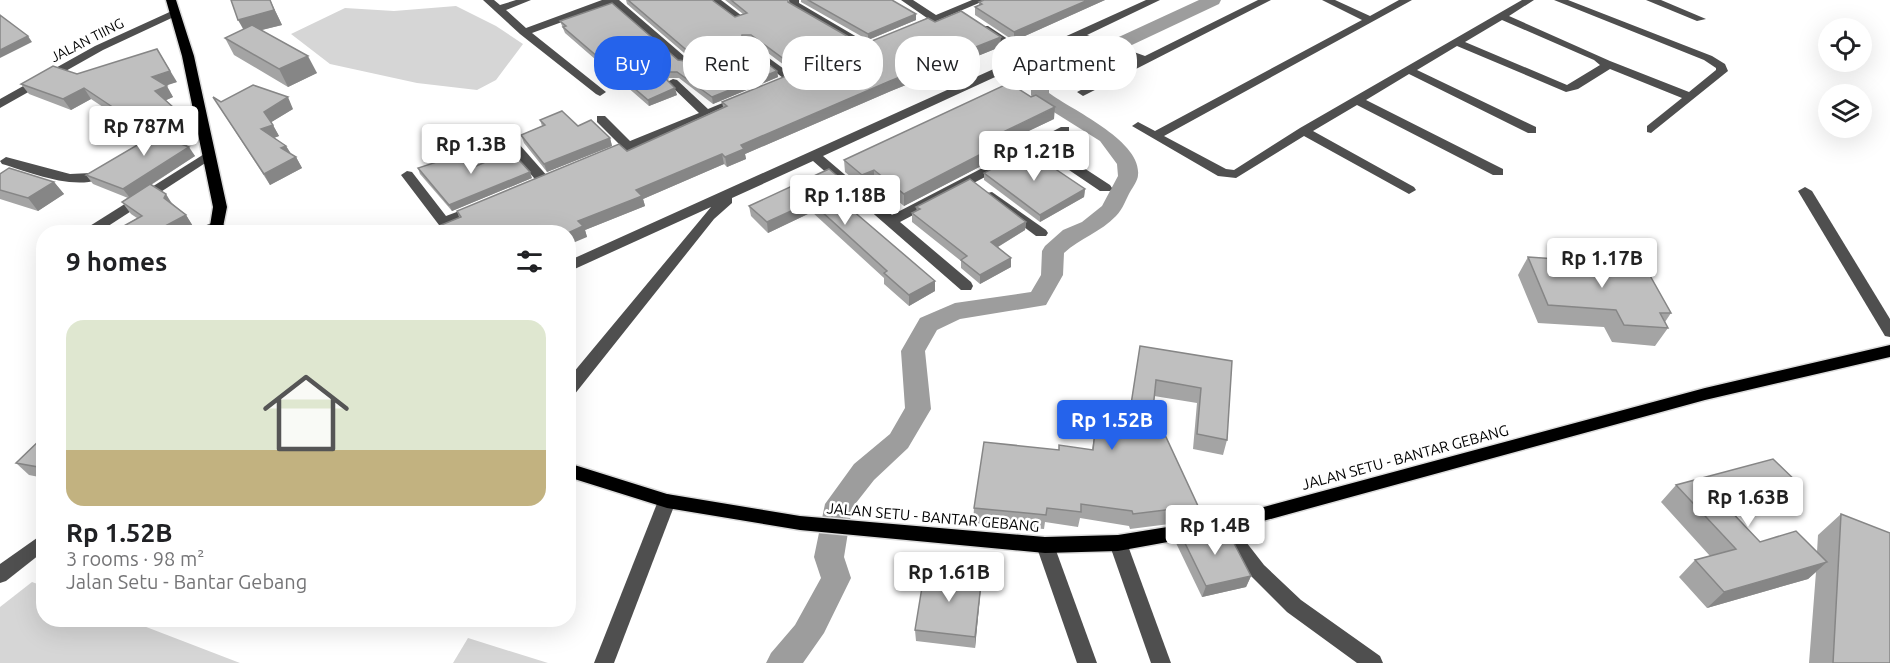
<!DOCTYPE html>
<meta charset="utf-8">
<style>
:root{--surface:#fff;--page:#f2f2f2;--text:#202124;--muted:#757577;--accent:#2563eb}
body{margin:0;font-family:Ubuntu,sans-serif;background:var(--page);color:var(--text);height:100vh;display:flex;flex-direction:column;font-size:22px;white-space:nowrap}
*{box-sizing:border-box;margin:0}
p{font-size:20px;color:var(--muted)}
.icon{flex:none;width:33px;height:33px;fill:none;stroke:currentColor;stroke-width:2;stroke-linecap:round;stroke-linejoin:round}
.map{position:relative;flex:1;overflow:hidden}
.drawer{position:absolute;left:36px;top:225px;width:540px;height:402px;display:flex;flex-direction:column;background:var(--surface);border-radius:24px;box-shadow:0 6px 24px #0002}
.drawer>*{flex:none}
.top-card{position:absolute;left:594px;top:36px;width:570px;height:54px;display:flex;gap:12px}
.tools{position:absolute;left:1818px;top:18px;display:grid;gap:12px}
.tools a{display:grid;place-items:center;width:54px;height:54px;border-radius:50%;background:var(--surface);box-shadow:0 6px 24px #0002;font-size:30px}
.price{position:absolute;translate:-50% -51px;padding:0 14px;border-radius:6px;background:#fff;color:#222;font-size:20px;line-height:39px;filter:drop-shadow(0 2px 3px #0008)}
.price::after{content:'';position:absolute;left:50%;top:36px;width:18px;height:14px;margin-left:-9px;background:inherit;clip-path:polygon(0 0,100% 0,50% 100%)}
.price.active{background:var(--accent);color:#fff}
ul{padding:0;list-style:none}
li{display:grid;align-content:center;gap:12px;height:318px;padding:0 30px}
li span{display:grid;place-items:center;height:186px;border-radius:18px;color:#555}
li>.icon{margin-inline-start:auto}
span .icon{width:108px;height:108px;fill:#fffc;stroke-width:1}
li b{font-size:26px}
h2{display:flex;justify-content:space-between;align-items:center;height:72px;padding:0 30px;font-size:26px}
.pill{padding:0 21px;border-radius:24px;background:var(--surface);box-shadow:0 6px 24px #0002;font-size:21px;line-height:54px}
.pill.active{background:var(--accent);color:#fff}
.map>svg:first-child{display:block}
.green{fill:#d6d6d6}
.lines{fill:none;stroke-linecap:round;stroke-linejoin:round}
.canal{fill:#9d9d9d;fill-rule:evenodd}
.major-casing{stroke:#dbdbdb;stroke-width:3}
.minor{fill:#4f4f4f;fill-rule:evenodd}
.major{fill:#000;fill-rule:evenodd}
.wall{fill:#a4a4a4}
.shaded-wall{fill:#868686}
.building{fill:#bfbfbf;stroke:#868686;stroke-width:1.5}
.labels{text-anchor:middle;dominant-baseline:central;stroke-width:5;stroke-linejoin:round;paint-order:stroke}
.far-street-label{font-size:14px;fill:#000;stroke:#fff}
.street-label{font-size:15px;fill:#000;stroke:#fff}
</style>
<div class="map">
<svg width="1890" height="663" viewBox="0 0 1890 663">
<rect width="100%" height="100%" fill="#fff"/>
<g class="green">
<polygon points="456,6 496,26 523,44 496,80 477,90 417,83 330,64 291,34 345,8 394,11"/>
<polygon points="32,582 43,586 44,620 128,620 240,663 0,663 0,607"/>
<polygon points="468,638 548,663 453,663"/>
</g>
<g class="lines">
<path class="canal" d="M1199,0H1221L1219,4L1049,84V93C1072,110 1142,141 1138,175C1138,180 1133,187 1130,192C1126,199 1123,209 1116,216C1101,232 1080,238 1064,253L1063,275L1046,305L960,319L937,330L925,351L931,409L908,448L874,480L852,508L844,557L851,578L824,633L803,663H766L771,653L795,625L821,578L814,557L825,504L854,464L890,434L905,408L901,351L920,318L955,303L1031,292L1041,275L1042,251L1045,246L1063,230L1082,222L1102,206L1118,176L1117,164L1100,141L1033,99L1031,95V82L1045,71Z"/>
<g class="major-casing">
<g id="major">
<polygon points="166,0 176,0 194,56 227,207 222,232 209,232 213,207 182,56"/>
<polygon points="1890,345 1890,357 1705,400 1223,532 1118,551 1045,553 800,530 667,508 568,477 568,463 667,494 800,516 1045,537 1118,535 1223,518 1705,388"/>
</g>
</g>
<g class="minor">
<polygon points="483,0 494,0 500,5 516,0 531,0 506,10 526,28 602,0 619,0 691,62 685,65 681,64 611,4 532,33 606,92 600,96 596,94 520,34"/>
<polygon points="709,0 721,0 746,19 737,21"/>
<polygon points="789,0 799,0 799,3 874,47 868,50 864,49 790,6"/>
<polygon points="901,0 913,0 936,15 972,0 986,0 913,31 909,30 909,26 927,18"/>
<polygon points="1146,0 1160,0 1087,35 1145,56 1258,0 1271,0 1087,94 1083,96 1077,92 1136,61 1078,39 823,156 892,215 1061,127 1069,127 1069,133 1047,144 1110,185 1112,188 1110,191 1100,191 1038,149 900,222 971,282 973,286 971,290 961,290 813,161 732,198 732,203 714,219 574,395 568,397 568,379 711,207 568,272 568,261 1020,57 980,30 980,26 988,26 1029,53"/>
<path d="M1322,0H1335L1370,16L1399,0H1412L1164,136L1226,169L1234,170L1300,128L1522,0H1534L1509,16L1610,61L1689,92L1716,70V68L1704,60L1554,0H1568L1712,56L1725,64L1728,71L1651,133L1647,132V126L1682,98L1610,69L1578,89L1566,92L1457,46L1417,70L1536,127V133H1528L1409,74L1366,100L1503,169V175H1493L1357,105L1313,131L1414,187L1416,190L1409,194L1304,136L1236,178L1218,176L1132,126L1138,122L1155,131L1362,20ZM1502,20L1594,60L1600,65L1567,85L1465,42Z"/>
<polygon points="1646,0 1661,0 1706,19 1697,21"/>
<polygon points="174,10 178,11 178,15 103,50 0,108 0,99 95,46"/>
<polygon points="747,42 795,77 795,81 787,81 743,47 743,43"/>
<polygon points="673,79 677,80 708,109 742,95 748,99 610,159 602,159 602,153 620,145 597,122 597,116 605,116 630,141 699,113 669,84 667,82"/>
<polygon points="507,134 511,135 549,178 550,181 549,184 539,184 503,141 503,135"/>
<polygon points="209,151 215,155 213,158 99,232 84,232 85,229"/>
<path d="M6,157L70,174L91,173L106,167L112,171C87,197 30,172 2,164L0,161Z"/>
<polygon points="407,171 412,172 446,216 478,204 485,208 449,225 439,225 401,175"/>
<polygon points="1805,187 1812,191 1890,319 1890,337 1885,336 1798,191"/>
<polygon points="992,192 1046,230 1048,233 1046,236 1036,236 987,199 985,196 987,193"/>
<path d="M217,221L222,222L224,225C217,234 204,233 194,232L196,229Z"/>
<polygon points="667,494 673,496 676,501 614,663 594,663 658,501 661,496"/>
<polygon points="1223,518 1229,520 1264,565 1301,600 1380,656 1383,663 1357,663 1287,612 1252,577 1217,530 1214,525 1217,520"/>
<polygon points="44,533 44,551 6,581 0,583 0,564"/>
<polygon points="1118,535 1124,538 1127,543 1171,663 1151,663 1109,543 1112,538"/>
<polygon points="1045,537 1051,540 1054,545 1097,663 1077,663 1036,545 1039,540"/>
</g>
<use href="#major" class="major"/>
</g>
<g class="wall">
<polygon points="231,0 270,0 282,25 261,30 317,73 288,87 234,55 225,38 244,29"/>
<polygon points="626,0 712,0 735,17 743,14 725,0 788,0 788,2 854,40 854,46 792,71 752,41 743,41 742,44 777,71 778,77 713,104 679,78 669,78 668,81 677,95 649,106 565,33 560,21 678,60 685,61 690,58 627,4"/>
<polygon points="801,0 892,0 916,20 868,40 801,2"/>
<polygon points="984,0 1105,0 1014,41 975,15 975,7 979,5 979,2"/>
<polygon points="935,22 1000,47 891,91 745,154 746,159 727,167 724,164 643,199 645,206 585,230 587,237 459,217 457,211 627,151 723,107 722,102"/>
<polygon points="77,74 177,82 165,85 173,97 166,100 173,107 180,117 145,138 127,123 91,99 71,110 29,94 21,84"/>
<polygon points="213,97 221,102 293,109 271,122 279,136 274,138 286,146 291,154 296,157 302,168 270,185"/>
<polygon points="1054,119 1014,138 1014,149 904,206 874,182 863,187 845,172 844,160"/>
<polygon points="540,120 578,126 610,138 612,146 547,172 524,143 521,135 542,126"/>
<polygon points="195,130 197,139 186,146 195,156 151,185 186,215 194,228 185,232 113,232 137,218 131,214 122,202 128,198 93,184 86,175"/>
<polygon points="476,166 532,178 452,211 420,174 418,168"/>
<polygon points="984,173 1085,189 1084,197 1040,222 984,180"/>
<polygon points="0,174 54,182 64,194 38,211 0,199"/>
<polygon points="847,184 848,195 845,196 849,200 850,208 935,291 909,306 884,284 884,278 812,212 768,233 751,216 749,206"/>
<polygon points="916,207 1026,222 1025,230 998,247 1011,258 1011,267 980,284 961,268 961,261 912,222 912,213 917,211"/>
<polygon points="1528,257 1671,313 1665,322 1668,328 1655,346 1612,342 1604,327 1538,323 1518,275"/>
<polygon points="1140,346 1232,361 1227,440 1223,455 1193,449 1197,403 1154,396 1153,409 1198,506 1193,521 1130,529 1129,526 1080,518 1078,527 1045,522 1044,529 973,523 974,508 1058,450 1092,449 1095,431 1126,435"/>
<polygon points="44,436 44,478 29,475 16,463"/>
<polygon points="1799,484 1782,501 1734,514 1760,542 1817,552 1818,535 1841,514 1890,663 1809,663 1816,572 1808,579 1707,608 1679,577 1695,560 1710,556 1661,502 1676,485"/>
<polygon points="1179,531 1209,534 1251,576 1246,587 1202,597 1176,543"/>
<polygon points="982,575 975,648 916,641 915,630"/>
</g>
<g class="shaded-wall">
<polygon points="270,0 282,25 246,34 238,20"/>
<polygon points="1088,0 1105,0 1014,41 1014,32"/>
<polygon points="916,14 916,20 868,40 868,34"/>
<polygon points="28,36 32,42 0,58 0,50"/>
<polygon points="1001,37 1000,47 891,91 745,154 746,159 727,167 725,157 741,145 890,81"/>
<polygon points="854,40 854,46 792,71 792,65"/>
<polygon points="157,49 177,82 159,88 152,77"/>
<polygon points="308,56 317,73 288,87 279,69"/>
<polygon points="777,71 778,77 713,104 712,97"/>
<polygon points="167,86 173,97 162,102 155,91"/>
<polygon points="84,88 91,99 71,110 63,99"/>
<polygon points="675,88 677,95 649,106 648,100"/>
<polygon points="288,97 293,109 270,123 264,112"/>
<polygon points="173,107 180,117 145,138 138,127"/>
<polygon points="1055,107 1054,119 1014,138 1014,149 904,206 904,194 1005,131"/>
<polygon points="189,121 195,130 197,139 179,150 173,141"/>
<polygon points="273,125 279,136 268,140 261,129"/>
<polygon points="610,138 612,146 547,172 544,164"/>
<polygon points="286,146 293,157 281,148"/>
<polygon points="189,147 195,156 130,198 123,189"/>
<polygon points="722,154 724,164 643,199 645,206 585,230 587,237 568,245 568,233 578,221 636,190"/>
<polygon points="296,157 302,168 270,185 264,174"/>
<polygon points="874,170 874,182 863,187 862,175"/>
<polygon points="530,172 532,178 452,211 449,205"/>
<polygon points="54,182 64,194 38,211 28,198"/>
<polygon points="847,184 848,195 838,200 837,189"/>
<polygon points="1085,189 1084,197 1040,222 1040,215"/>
<polygon points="166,194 174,207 164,198"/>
<polygon points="849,200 850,210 845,204"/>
<polygon points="811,202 812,212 768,233 767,222"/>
<polygon points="186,215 194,228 185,232 154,232"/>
<polygon points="1026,222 1025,230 991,251 991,242"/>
<polygon points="1011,258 1011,267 980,284 980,275"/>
<polygon points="935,281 935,291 909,306 909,295"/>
<polygon points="1799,484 1782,501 1708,521 1724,504"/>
<polygon points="1827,562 1808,579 1707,608 1724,592"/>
<polygon points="982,575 981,586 975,648 975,637"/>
<polygon points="1251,576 1246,587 1202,597 1206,586"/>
</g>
<g class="building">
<polygon points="231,0 270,0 274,10 238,20"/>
<polygon points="628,0 712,0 735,17 747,13 731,0 788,0 788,2 854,40 792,65 751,35 742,35 741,43 777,71 712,97 677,72 668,72 666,79 675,88 648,100 563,27 566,26 560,21 612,3 678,60 685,61 692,57 691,54"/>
<polygon points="808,0 892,0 916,14 868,34"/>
<polygon points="984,0 1088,0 1014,32 975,7 982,4 979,2"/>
<polygon points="961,11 1001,37 890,81 741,145 744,149 725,157 722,154 636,190 642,196 578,221 583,226 568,233 424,232 461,217 457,211 619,144 627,151 727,106 722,102 928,18 935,22"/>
<polygon points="0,15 28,36 0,50"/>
<polygon points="252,25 308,56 279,69 225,38"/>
<polygon points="157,49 170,71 152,77 167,86 155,91 173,107 138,127 120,112 84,88 63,99 21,84 53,66 77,74"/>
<polygon points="1009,83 1031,97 1036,95 1055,107 1005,131 1014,137 904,194 874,170 862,175 844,160"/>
<polygon points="253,85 288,97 264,112 273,125 261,129 286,146 281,148 296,157 264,174 213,97 221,102"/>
<polygon points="562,111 578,126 591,120 610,138 544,164 521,135 545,125 540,120"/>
<polygon points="185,117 189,121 191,130 173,141 189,147 123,189 86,175"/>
<polygon points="1027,150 1085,189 1040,215 984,173"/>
<polygon points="511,151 530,172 449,205 418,168 464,153 476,166"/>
<polygon points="9,168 54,182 28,198 0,190 0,174"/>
<polygon points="829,169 847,184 837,189 849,200 845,204 935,281 909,295 884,273 887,271 811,202 767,222 749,206"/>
<polygon points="970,179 1026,222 991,242 1011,258 980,275 961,260 967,256 912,213 920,209 916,207"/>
<polygon points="150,184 166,194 164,198 186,215 154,232 113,232 142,216 122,202"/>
<polygon points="1528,257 1644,265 1671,313 1660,313 1668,328 1624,325 1616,310 1548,305"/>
<polygon points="1140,346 1232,361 1227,440 1197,434 1201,388 1156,380 1153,409 1198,506 1133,514 1132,511 1081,504 1081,512 1047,508 1046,515 974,508 984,442 1059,450 1059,445 1093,450 1095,431 1133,436 1128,424"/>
<polygon points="44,436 44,468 16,463"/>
<polygon points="1773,459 1799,484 1724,504 1760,542 1796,531 1827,562 1724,592 1695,560 1736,549 1676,485"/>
<polygon points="1841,514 1890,533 1890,663 1833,663"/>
<polygon points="1205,527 1209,534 1227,530 1251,576 1206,586 1179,531"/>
<polygon points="925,569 982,575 975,637 915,630"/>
</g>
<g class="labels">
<g class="far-street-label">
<text transform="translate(87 40) rotate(-27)">JALAN TIING</text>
</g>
<g class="street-label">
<text transform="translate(1405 457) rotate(-15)">JALAN SETU - BANTAR GEBANG</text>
<text transform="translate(933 517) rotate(5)">JALAN SETU - BANTAR GEBANG</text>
</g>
</g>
</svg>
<div class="tools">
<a><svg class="icon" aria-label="locate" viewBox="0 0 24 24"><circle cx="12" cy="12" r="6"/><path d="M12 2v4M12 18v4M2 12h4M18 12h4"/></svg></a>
<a><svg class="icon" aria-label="layers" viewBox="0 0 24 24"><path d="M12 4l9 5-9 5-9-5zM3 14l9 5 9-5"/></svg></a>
</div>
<b class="price" style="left:144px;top:157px">Rp 787M</b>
<b class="price" style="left:471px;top:175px">Rp 1.3B</b>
<b class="price" style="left:1034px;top:182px">Rp 1.21B</b>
<b class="price" style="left:845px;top:226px">Rp 1.18B</b>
<b class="price" style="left:1602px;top:289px">Rp 1.17B</b>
<b class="price active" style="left:1112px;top:451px">Rp 1.52B</b>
<b class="price" style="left:1748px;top:528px">Rp 1.63B</b>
<b class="price" style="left:1215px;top:556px">Rp 1.4B</b>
<b class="price" style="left:949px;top:603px">Rp 1.61B</b>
<div class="top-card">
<a class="pill active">Buy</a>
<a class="pill">Rent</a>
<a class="pill">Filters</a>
<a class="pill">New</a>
<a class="pill">Apartment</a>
</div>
<section class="drawer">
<h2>9 homes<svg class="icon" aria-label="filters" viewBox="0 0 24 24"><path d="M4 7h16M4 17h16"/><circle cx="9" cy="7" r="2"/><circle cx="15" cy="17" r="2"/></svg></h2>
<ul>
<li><span style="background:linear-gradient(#dfe7d0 70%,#c2b280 0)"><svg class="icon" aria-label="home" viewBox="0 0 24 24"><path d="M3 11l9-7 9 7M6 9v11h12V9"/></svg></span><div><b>Rp 1.52B</b><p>3 rooms · 98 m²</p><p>Jalan Setu - Bantar Gebang</p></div></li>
</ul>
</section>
</div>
